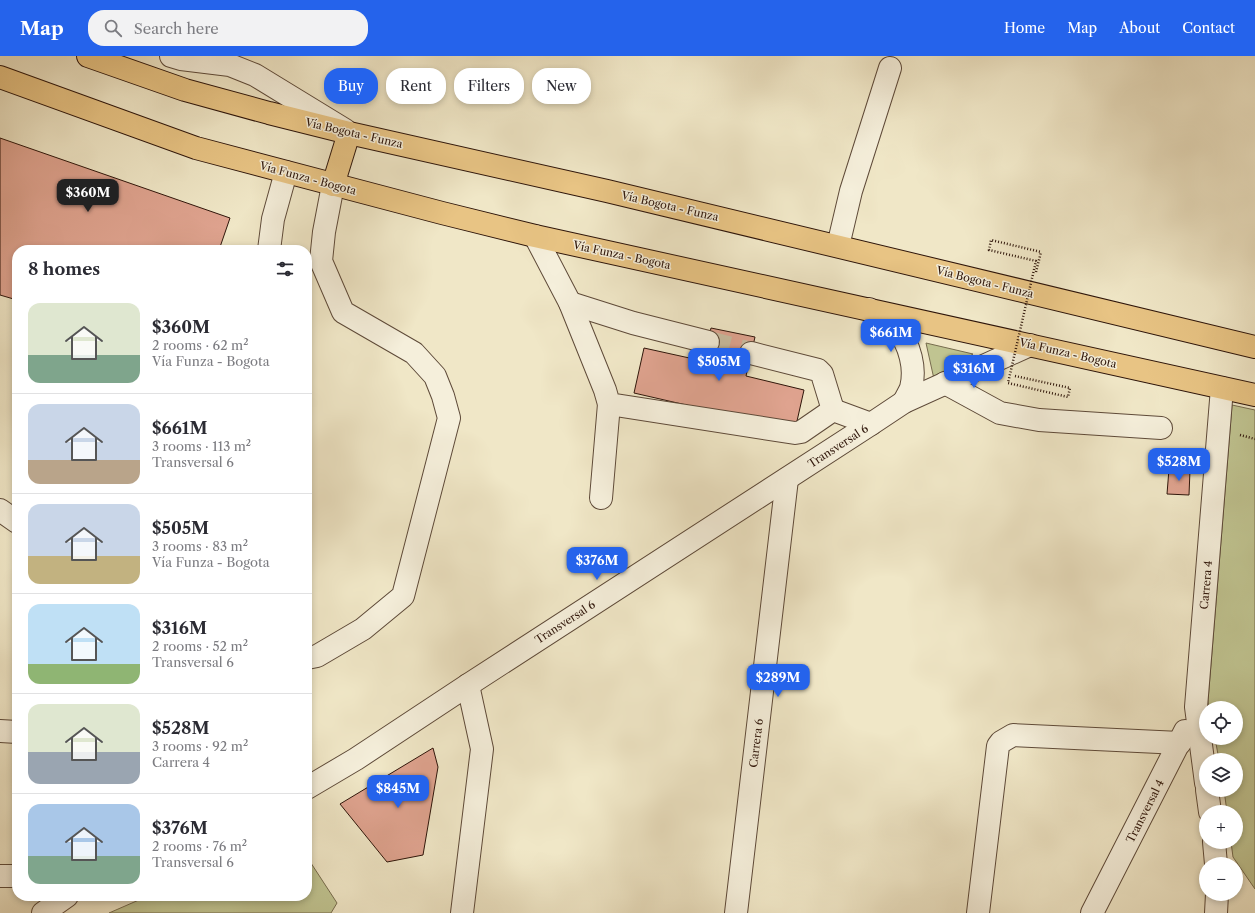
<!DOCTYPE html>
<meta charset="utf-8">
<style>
:root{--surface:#fff;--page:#f2f2f3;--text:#2b2b33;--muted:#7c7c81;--line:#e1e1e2;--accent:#2563eb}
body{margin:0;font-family:"Libre Caslon Text",serif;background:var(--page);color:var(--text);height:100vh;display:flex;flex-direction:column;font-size:15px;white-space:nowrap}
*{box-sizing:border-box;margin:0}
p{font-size:13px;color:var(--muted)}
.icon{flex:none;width:22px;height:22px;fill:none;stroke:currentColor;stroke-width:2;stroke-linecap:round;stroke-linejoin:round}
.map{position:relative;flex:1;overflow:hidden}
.panel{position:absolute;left:12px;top:189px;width:300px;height:656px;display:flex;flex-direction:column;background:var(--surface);border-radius:16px;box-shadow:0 2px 6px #0003}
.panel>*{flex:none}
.hud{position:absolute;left:324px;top:12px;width:380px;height:36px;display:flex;gap:8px}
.tools{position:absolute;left:1199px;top:645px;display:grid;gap:8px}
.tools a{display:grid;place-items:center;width:44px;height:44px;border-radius:50%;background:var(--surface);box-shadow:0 2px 6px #0003;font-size:20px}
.price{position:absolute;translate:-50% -34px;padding:0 9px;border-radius:8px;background:var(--accent);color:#fff;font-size:13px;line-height:26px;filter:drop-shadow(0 1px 2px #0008)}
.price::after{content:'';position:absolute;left:50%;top:24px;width:12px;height:9px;margin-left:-6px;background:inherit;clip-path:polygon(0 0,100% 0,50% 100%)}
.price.current{background:#222;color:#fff}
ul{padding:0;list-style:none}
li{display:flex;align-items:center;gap:12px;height:100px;padding:0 16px}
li+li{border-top:1px solid var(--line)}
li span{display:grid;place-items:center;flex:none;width:112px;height:80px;border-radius:12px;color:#555}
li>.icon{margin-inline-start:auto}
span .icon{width:48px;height:48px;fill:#fffc;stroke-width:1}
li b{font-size:17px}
h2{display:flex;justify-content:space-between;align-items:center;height:48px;padding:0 16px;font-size:17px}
.chip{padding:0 14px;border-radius:16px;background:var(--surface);box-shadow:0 2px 6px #0003;font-size:14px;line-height:36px}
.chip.current{background:var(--accent);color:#fff}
header{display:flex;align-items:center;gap:24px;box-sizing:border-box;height:56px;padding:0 20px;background:var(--accent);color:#fff}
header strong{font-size:19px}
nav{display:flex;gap:22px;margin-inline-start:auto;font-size:14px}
.search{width:280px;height:36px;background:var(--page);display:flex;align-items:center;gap:10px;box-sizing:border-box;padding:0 14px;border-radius:16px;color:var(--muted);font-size:15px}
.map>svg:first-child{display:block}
.green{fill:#c0c491;stroke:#776c4e}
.building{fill:#dfa38f;stroke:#2e150a}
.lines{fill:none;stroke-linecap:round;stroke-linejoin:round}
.minor-tunnel{stroke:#c9bda1;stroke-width:22;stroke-dasharray:22 11;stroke-linecap:butt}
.minor-casing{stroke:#5e4a39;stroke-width:24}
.major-casing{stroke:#2e150a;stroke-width:24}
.path{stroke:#2e150a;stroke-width:2.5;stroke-dasharray:1 2;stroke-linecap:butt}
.minor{stroke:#f5efdb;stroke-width:22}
.major{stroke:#e8c484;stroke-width:22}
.path-bridge{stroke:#2e150a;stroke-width:2.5;stroke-dasharray:1 2;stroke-linecap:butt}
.labels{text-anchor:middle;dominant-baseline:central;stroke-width:3;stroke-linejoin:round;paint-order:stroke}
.street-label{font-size:11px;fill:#2e150a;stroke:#f5efdb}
</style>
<header>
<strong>Map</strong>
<div class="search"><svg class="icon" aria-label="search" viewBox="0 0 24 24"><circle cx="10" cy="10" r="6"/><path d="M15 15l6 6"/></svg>Search here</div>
<nav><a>Home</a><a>Map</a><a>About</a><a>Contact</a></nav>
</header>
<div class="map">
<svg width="1255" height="857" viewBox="0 0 1255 857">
<rect width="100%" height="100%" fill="#f0e7c7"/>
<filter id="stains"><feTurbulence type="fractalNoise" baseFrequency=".005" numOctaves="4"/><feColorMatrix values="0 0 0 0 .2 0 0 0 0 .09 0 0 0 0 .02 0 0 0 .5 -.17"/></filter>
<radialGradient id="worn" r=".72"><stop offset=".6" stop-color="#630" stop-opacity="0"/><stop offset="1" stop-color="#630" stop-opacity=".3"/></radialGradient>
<g class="green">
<polygon points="926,287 973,298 934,323"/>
<polygon points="1232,349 1255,354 1255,833 1233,801 1231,786 1236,786 1236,756 1227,756 1224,734 1236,734 1236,704 1219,704 1215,682 1236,682 1236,652 1209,652 1208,645"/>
<polygon points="307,801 337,847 331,857 109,857 148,840 307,840"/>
</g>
<g class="building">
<polygon points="0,82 230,162 219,194 17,194 17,244 0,239"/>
<polygon points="711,272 755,281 746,320 804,334 795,374 634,337 644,292 703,305"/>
<polygon points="1169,413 1190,414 1189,439 1167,438"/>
<polygon points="433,692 438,711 423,799 387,806 340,748"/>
</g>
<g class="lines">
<polyline class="minor-tunnel" points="708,286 751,297"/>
<g class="minor-casing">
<g id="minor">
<polyline points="171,0 181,3 230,9 255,19 345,74"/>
<polyline points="535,180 570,247 605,334 609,348 795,377 801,376 833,354 871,368"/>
<polyline points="838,190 851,135 890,12"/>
<polyline points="269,194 273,163 286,116"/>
<polyline points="570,247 633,267 708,286"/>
<path d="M869,253C878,259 889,265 897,274C910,288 916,313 911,332C909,337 906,341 904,346"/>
<polyline points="751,297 818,314 822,318 833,354"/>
<polyline points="945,327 1000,357 1039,364 1161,372"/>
<polyline points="601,442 609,348"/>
<polyline points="0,454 17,466"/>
<polyline points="307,602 317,600 363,573 403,540 449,362 443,340 435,320 414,297 343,256 321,205 324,176 333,129"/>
<polyline points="0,675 17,676"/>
<polyline points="1206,727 1196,651 1222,332"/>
<polyline points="307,732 356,703 468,629 871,368 904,346 1030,289"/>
<polyline points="1207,734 1210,756"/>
<polyline points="1214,786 1216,808"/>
<polyline points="0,820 17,820"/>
<polyline points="43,857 67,840"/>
<polyline points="462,857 482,693 468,629"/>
<polyline points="736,857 787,423"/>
<polyline points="978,857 998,690 1001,686 1013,679 1180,687"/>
<polyline points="1092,857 1185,675"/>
<polyline points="1216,857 1217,838"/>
</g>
</g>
<g class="major-casing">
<g id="major">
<polyline points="88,0 185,34 269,57 349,77 607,135 1255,291"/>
<polyline points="0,21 196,92 442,157 535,180 1255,339"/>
<polyline points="333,129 349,77"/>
</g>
</g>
<g class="path">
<polyline points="1036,216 1041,196"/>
<polyline points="1240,379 1255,383"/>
</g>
<use href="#minor" class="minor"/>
<use href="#major" class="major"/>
<polyline class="path-bridge" points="1015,320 1070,332 1068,341 1008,327 1036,205 989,194 991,184 1041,196"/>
</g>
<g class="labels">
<g class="street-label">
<text transform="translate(354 77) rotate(13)">Vía Bogota - Funza</text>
<text transform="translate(308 122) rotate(15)">Vía Funza - Bogota</text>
<text transform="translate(670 150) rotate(13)">Vía Bogota - Funza</text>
<text transform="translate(622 199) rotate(12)">Vía Funza - Bogota</text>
<text transform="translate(985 226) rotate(14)">Vía Bogota - Funza</text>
<text transform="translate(1068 297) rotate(13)">Vía Funza - Bogota</text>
<text transform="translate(838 390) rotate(-33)">Transversal 6</text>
<text transform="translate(1206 529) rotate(-85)">Carrera 4</text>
<text transform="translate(565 566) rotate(-33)">Transversal 6</text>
<text transform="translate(756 687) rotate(-83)">Carrera 6</text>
<text transform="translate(1145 755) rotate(-63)">Transversal 4</text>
</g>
</g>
<rect width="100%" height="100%" filter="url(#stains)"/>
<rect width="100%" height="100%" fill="url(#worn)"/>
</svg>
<div class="tools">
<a><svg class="icon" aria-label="locate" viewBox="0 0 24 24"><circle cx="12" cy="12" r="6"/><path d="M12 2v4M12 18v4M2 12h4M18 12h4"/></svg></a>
<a><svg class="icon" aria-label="layers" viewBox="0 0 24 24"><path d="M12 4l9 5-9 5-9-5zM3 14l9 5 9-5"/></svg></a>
<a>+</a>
<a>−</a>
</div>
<b class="price current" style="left:88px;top:157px">$360M</b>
<b class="price" style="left:891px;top:297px">$661M</b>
<b class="price" style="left:719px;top:326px">$505M</b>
<b class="price" style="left:974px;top:333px">$316M</b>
<b class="price" style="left:1179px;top:426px">$528M</b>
<b class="price" style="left:597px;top:525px">$376M</b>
<b class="price" style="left:778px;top:642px">$289M</b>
<b class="price" style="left:398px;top:753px">$845M</b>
<div class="hud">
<a class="chip current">Buy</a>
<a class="chip">Rent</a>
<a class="chip">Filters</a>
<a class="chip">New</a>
</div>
<section class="panel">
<h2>8 homes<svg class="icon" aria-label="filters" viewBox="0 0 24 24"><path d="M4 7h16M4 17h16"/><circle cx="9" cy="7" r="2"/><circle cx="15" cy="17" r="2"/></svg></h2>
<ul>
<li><span style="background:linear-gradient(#dfe7d0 65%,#7fa58c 0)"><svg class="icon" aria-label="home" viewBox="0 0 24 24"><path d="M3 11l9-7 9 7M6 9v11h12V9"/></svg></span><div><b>$360M</b><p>2 rooms · 62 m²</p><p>Vía Funza - Bogota</p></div></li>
<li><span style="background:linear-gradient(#c9d6e8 70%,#b9a48a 0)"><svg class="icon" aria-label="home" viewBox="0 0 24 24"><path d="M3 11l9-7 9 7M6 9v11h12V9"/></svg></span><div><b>$661M</b><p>3 rooms · 113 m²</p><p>Transversal 6</p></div></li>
<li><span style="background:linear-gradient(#c9d6e8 65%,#c2b280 0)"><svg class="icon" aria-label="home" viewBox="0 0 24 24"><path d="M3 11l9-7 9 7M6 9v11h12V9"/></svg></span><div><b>$505M</b><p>3 rooms · 83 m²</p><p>Vía Funza - Bogota</p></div></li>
<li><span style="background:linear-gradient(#bfe0f5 75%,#8fb573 0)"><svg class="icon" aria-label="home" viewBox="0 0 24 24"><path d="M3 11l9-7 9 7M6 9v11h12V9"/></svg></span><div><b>$316M</b><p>2 rooms · 52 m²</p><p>Transversal 6</p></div></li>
<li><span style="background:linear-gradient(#dfe7d0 60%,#9aa5b1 0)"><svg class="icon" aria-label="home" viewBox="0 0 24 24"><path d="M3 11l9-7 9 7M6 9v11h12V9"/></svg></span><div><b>$528M</b><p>3 rooms · 92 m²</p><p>Carrera 4</p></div></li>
<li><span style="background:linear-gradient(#a9c7e8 65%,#7fa58c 0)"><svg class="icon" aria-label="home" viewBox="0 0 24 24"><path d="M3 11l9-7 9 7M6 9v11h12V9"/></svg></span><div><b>$376M</b><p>2 rooms · 76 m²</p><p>Transversal 6</p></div></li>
</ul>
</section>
</div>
